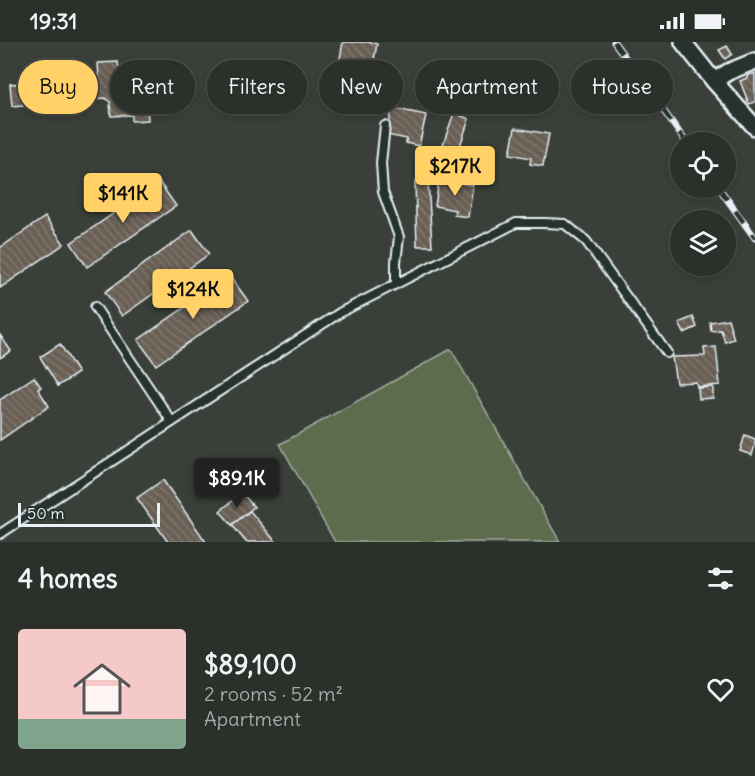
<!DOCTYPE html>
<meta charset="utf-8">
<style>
:root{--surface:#2c302b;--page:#383c37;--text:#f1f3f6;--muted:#a6a9a9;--line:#484b47;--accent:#ffd166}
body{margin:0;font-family:Delius,sans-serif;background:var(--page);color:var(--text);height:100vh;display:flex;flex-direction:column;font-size:22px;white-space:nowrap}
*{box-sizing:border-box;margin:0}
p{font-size:20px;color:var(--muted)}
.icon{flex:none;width:33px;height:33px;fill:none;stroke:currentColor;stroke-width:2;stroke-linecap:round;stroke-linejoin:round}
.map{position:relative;height:500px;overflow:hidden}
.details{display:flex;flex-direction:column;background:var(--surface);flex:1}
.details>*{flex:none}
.hud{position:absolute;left:18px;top:18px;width:720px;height:54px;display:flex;gap:12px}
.fabs{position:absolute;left:670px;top:90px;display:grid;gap:12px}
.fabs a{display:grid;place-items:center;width:66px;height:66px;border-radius:50%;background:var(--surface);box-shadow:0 3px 9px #0003,0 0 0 2px var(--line);font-size:30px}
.scale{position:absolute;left:18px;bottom:15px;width:142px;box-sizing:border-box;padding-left:6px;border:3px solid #e8f1f8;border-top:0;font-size:16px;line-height:21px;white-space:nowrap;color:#e8f1f8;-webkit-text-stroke:4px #26332d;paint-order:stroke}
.price{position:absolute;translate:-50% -51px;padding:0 14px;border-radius:6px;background:var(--accent);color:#111;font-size:20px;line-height:39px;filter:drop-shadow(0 2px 3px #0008)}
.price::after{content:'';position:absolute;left:50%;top:36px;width:18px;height:14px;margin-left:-9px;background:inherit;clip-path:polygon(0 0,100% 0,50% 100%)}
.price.current{background:#222;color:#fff}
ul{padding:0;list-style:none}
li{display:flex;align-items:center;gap:18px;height:150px;padding:0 18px}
li span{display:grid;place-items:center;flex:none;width:168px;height:120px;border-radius:6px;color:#555}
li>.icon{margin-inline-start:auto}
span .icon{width:72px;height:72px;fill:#fffc;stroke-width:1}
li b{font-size:26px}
h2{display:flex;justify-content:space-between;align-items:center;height:72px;padding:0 18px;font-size:26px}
.tag{padding:0 21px;border-radius:27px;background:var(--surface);box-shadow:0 3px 9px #0003,0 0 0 2px var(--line);font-size:21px;line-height:54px}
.tag.current{background:var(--accent);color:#111}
.status{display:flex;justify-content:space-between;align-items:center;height:42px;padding:0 30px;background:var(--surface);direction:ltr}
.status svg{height:16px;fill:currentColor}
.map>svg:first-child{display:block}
.green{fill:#5c6c4e;stroke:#a2aea3;stroke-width:1.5}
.building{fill:url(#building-back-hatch);stroke:#e8f1f8;stroke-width:1.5}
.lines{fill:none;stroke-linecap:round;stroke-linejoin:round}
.lane-casing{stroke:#e8f1f8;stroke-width:12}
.street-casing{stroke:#e8f1f8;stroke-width:20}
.lane{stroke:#26332d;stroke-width:8}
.street{stroke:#26332d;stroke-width:15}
.rail-casing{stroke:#e8f1f8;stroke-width:7}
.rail{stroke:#26332d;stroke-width:4.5;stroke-dasharray:14;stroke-linecap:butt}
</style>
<div class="status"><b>19:31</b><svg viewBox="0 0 49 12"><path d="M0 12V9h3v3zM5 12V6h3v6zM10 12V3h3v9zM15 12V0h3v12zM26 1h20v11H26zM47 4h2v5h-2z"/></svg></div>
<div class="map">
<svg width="755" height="500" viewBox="0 0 755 500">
<defs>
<pattern id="building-back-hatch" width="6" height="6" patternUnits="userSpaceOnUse" patternTransform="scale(1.5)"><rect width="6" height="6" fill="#695e54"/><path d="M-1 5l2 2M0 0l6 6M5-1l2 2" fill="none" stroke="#7e766d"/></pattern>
</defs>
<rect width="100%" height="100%" fill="#3a4039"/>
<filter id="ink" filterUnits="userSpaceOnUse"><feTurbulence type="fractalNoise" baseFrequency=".0167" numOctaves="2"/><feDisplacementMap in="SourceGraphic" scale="12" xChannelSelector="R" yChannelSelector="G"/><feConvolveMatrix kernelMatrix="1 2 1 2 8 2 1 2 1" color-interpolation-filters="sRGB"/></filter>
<g filter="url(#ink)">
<polygon class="green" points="451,307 560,500 335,500 280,402"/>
<g class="building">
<polygon points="343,0 368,0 377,2 371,33 357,30 358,25 339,22"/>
<polygon points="727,4 732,12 725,17 719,8"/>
<polygon points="118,20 120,35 140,33 141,46 150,46 152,61 147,61 148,78 132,79 132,73 111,74 110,60 105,56 12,64 10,42 99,36 98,21"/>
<polygon points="755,31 755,60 749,62 740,39 747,36 747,34"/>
<polygon points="383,49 395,51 392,69 380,67"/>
<polygon points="392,66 426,73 419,104 406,101 407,97 387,93"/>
<polygon points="454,71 469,77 455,119 439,114"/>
<polygon points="515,86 549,92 543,124 530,122 531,116 510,112"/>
<rect x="474" y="121" width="12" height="21"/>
<polygon points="439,138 473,143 468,175 454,173 455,168 435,164"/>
<polygon points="159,140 176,164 87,225 71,201"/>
<polygon points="415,140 428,140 432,204 417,204"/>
<polygon points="45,175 64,202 0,246 0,206"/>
<polygon points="192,188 209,212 122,274 105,250"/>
<polygon points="230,234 248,259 156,323 138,298"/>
<polygon points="693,275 697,285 684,291 679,281"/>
<polygon points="728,277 734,297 725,300 721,288 711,289 710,280"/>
<polygon points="0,293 11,309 0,316"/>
<polygon points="60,302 78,331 58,344 40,315"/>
<polygon points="716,305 720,343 697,345 696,340 676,341 672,315 705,314 704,306"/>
<polygon points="34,335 41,345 38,347 49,364 0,398 0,358"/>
<polygon points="713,345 713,356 699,357 698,346"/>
<polygon points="745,393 755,397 755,403 752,413 740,409"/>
<polygon points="163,438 206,500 168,500 137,456"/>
<polygon points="242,451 254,465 232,483 220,469"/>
<polygon points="250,469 276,500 246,500 232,483"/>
</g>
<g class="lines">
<g class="lane-casing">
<g id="lane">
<polyline points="385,84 381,121 383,150 399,195 396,220 396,241"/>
<polyline points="95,265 172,380"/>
<polyline points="0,492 341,270 516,181 544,181 565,182 586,199 667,311"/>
</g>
</g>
<g class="street-casing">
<g id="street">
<polyline points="683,0 714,39 755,85"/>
<polyline points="714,39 728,30 755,19"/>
</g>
</g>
<use href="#lane" class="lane"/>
<use href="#street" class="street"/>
<g class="rail-casing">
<g id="rail">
<polyline points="614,0 686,100"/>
<polyline points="719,146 755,196"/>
</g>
</g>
<use href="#rail" class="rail"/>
</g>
</g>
</svg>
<div class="fabs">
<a><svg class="icon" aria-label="locate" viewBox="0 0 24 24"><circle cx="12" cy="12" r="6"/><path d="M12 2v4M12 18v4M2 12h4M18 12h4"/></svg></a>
<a><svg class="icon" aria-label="layers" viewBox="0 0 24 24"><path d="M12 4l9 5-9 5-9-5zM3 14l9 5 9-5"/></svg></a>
</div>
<div class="scale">50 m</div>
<b class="price" style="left:455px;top:155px">$217K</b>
<b class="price" style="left:123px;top:182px">$141K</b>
<b class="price" style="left:193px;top:278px">$124K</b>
<b class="price current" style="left:237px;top:467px">$89.1K</b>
<div class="hud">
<a class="tag current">Buy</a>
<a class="tag">Rent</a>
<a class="tag">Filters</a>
<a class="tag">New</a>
<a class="tag">Apartment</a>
<a class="tag">House</a>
</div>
</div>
<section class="details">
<h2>4 homes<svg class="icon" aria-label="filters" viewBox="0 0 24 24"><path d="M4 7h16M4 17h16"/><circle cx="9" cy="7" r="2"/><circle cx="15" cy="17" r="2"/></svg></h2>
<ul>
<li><span style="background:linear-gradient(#f6c9c9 75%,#7fa58c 0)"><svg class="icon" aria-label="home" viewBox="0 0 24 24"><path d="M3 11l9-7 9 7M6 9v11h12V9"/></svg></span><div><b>$89,100</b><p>2 rooms · 52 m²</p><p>Apartment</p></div><svg class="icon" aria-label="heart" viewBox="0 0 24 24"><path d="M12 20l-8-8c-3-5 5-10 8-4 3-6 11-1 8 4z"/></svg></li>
</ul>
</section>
